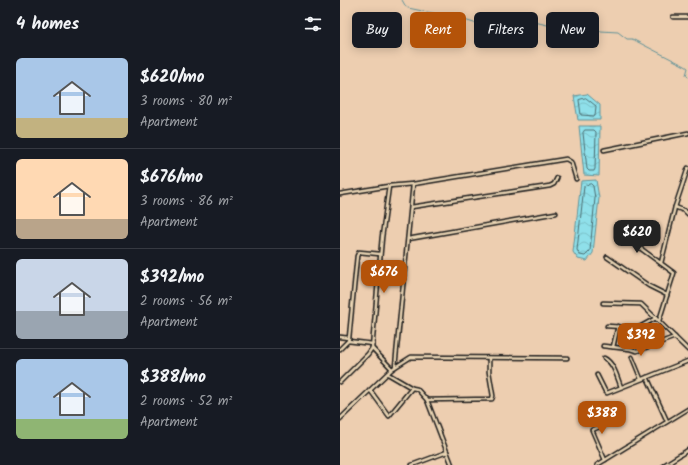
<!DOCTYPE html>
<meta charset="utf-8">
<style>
:root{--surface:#171b24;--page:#242831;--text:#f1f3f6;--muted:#9ea1a6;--line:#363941;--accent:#b45309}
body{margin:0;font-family:Kalam,sans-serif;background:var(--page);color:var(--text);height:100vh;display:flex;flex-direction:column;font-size:15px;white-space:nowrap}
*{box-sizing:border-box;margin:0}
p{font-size:13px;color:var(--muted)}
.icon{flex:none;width:22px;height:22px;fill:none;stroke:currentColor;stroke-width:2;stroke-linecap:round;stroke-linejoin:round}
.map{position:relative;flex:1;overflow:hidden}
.sheet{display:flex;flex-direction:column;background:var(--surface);width:340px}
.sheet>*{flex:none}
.top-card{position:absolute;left:12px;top:12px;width:276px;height:36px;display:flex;gap:8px}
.price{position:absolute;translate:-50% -34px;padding:0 9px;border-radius:8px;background:var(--accent);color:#fff;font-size:13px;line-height:26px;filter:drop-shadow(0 1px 2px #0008)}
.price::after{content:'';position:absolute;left:50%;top:24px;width:12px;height:9px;margin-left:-6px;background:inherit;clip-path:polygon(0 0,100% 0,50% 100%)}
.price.current{background:#222;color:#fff}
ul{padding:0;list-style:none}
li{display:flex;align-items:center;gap:12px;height:100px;padding:0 16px}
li+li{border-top:1px solid var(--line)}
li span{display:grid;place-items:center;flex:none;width:112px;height:80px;border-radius:6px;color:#555}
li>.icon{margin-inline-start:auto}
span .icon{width:48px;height:48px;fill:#fffc;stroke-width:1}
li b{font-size:17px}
h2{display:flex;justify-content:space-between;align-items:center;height:48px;padding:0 16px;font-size:17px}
.pill{padding:0 14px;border-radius:6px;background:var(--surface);box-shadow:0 2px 10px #0003;font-size:14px;line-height:36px}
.pill.current{background:var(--accent);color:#fff}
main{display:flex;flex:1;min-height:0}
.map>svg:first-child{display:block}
.water{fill:url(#water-waves);stroke:#619298}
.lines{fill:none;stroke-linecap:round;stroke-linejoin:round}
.shore{stroke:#4a6a6e;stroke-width:1}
.stream{stroke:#619298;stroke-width:1}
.street-casing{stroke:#1c1c1c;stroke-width:5.5}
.street{stroke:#e9d4b3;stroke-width:2.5}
</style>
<main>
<section class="sheet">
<h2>4 homes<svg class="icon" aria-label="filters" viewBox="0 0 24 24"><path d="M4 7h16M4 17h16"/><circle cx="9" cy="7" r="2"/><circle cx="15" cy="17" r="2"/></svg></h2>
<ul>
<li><span style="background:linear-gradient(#a9c7e8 75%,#c2b280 0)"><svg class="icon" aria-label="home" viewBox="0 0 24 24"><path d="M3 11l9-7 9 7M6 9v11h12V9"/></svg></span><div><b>$620/mo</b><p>3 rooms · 80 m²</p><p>Apartment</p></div></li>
<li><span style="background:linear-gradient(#ffd9b3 75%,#b9a48a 0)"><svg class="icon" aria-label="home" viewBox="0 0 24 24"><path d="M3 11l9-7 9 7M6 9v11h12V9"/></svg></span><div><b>$676/mo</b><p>3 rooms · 86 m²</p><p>Apartment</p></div></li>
<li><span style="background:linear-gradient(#c9d6e8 65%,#9aa5b1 0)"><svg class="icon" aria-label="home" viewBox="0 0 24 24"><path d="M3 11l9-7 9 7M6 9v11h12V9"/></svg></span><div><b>$392/mo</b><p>2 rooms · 56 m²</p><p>Apartment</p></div></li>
<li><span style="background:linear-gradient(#a9c7e8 75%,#8fb573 0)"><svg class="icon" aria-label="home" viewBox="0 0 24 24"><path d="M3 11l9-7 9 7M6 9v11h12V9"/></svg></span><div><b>$388/mo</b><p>2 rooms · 52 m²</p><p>Apartment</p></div></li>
</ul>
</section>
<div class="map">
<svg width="348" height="465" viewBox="0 0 348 465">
<defs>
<pattern id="water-waves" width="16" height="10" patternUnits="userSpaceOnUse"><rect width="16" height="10" fill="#8fe0ea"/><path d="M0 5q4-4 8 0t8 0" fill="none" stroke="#7bc0c8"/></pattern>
</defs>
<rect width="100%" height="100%" fill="#edceb0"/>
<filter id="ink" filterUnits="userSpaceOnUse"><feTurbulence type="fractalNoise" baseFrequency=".025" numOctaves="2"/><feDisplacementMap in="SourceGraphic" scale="8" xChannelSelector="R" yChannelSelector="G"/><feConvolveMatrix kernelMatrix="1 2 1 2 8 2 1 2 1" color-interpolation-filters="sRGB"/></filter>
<g filter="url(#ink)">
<g class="water">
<polygon points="247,94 260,105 260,120 238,120 234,96"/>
<polygon points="239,126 260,126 259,176 244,175"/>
<polygon points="256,180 259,198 253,253 247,261 238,259 233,252 241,181"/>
</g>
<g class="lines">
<g class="shore">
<polygon points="246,98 256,106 255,116 241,115 239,100"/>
<polygon points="245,130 254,130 256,132 255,169 254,171 249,171 247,169 243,133"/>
<polygon points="251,184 253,186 255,198 250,251 245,256 240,255 237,250 244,186 246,185"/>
</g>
<g class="stream">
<polyline points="62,0 66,7"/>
<polyline points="68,8 121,19 134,23 149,19 165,23 174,21 190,21 229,30 241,26 261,31 278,32 287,39 292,39 345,66 348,68 346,75 348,77"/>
</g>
<g class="street-casing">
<g id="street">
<polyline points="333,17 348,17"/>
<polyline points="264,150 348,133"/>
<polyline points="0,194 49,186 73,184 226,159 231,162 236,179"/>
<polyline points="71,207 210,186 214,184 217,178"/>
<polyline points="335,207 345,211 348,214"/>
<polyline points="281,234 334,273 319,321"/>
<polyline points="68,239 216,213"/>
<polyline points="267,257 309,286 327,295"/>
<polyline points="321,263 335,207 348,168"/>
<polyline points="263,303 301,304 348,350"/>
<polyline points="267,326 298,328 316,318"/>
<polyline points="0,337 9,338"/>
<polyline points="8,341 33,344"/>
<polyline points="263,346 290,349 297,351 335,337"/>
<polyline points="273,347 278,326"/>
<polyline points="32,348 52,369"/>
<polyline points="0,349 8,341 9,338 17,256 19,252 40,254"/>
<polyline points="292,357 301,379"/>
<path d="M264,358C274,363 277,377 281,387"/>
<polyline points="55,367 73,184"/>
<polyline points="48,374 72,388 77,389 87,400 112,465"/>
<polyline points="257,375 265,391 267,393 348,361"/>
<polyline points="307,377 327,421"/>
<polyline points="0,382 28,354 32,348 42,237 49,186"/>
<polyline points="30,390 49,416 72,388"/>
<polyline points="87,400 152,399 153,396 149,372 149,358"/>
<polyline points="0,419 52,369 71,357 227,358"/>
<polyline points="265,460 252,430 259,427 271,412"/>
<polyline points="72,465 107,452"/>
<polyline points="257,465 348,409"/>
<polyline points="324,465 348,450"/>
</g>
</g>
<use href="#street" class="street"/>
</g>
</g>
</svg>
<b class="price current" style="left:297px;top:254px">$620</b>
<b class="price" style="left:44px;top:294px">$676</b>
<b class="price" style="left:301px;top:357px">$392</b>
<b class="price" style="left:262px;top:435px">$388</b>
<div class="top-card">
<a class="pill">Buy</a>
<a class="pill current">Rent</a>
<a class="pill">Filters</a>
<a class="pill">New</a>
</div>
</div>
</main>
